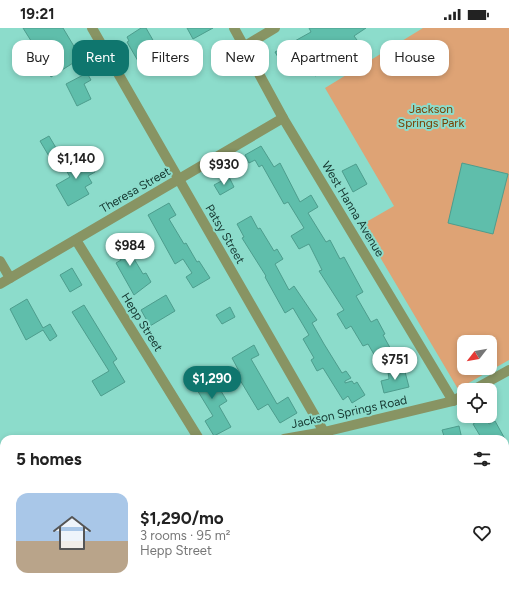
<!DOCTYPE html>
<meta charset="utf-8">
<style>
:root{--surface:#fff;--page:#f2f2f2;--text:#222;--muted:#767676;--line:#e0e0e0;--accent:#0f766e}
body{margin:0;font-family:Figtree,sans-serif;background:var(--page);color:var(--text);height:100vh;display:flex;flex-direction:column;font-size:15px;white-space:nowrap}
*{box-sizing:border-box;margin:0}
p{font-size:13px;color:var(--muted)}
.icon{flex:none;width:22px;height:22px;fill:none;stroke:currentColor;stroke-width:2;stroke-linecap:round;stroke-linejoin:round}
.map{position:relative;flex:1;overflow:hidden}
.drawer{position:absolute;left:0px;top:407px;width:509px;height:156px;display:flex;flex-direction:column;background:var(--surface);border-radius:12px 12px 0 0;box-shadow:0 2px 6px #0003}
.drawer>*{flex:none}
.guide{position:absolute;left:12px;top:12px;width:485px;height:36px;display:flex;gap:8px}
.needle{width:26px;rotate:239deg}
.buttons{position:absolute;left:457px;top:307px;display:grid;gap:8px}
.buttons a{display:grid;place-items:center;width:40px;height:40px;border-radius:8px;background:var(--surface);box-shadow:0 2px 6px #0003;font-size:20px}
.price{position:absolute;translate:-50% -34px;padding:0 9px;border-radius:14px;background:#fff;color:#222;font-size:13px;line-height:26px;filter:drop-shadow(0 1px 2px #0008)}
.price::after{content:'';position:absolute;left:50%;top:24px;width:12px;height:9px;margin-left:-6px;background:inherit;clip-path:polygon(0 0,100% 0,50% 100%)}
.price.selected{background:var(--accent);color:#fff}
ul{padding:0;list-style:none}
li{display:flex;align-items:center;gap:12px;height:100px;padding:0 16px}
li+li{border-top:1px solid var(--line)}
li span{display:grid;place-items:center;flex:none;width:112px;height:80px;border-radius:12px;color:#555}
li>.icon{margin-inline-start:auto}
span .icon{width:48px;height:48px;fill:#fffc;stroke-width:1}
li b{font-size:17px}
h2{display:flex;justify-content:space-between;align-items:center;height:48px;padding:0 16px;font-size:17px}
.chip{padding:0 14px;border-radius:12px;background:var(--surface);box-shadow:0 2px 6px #0003;font-size:14px;line-height:36px}
.chip.selected{background:var(--accent);color:#fff}
.status{display:flex;justify-content:space-between;align-items:center;height:28px;padding:0 20px;background:var(--surface);direction:ltr}
.status svg{height:11px;fill:currentColor}
.map>svg:first-child{display:block}
.green{fill:#dea375;fill-rule:evenodd}
.water{fill:#c57c94}
.building{fill:#5fbeab;stroke:#4d9d8d}
.lines{fill:none;stroke-linecap:round;stroke-linejoin:round}
.street{stroke:#889463;stroke-width:10}
.labels{text-anchor:middle;dominant-baseline:central;stroke-width:4;stroke-linejoin:round;paint-order:stroke}
.park-label{font-size:12px;fill:#774004;stroke:#8cdccb}
.street-label{font-size:12px;fill:#153730;stroke:#8cdccb}
</style>
<div class="status"><b>19:21</b><svg viewBox="0 0 49 12"><path d="M0 12V9h3v3zM5 12V6h3v6zM10 12V3h3v9zM15 12V0h3v12zM26 1h20v11H26zM47 4h2v5h-2z"/></svg></div>
<div class="map">
<svg width="509" height="563" viewBox="0 0 509 563">
<rect width="100%" height="100%" fill="#8cdccb"/>
<path class="green" d="M423,0H509V332L458,361L361,197L394,178L325,60ZM464,314H490V340H464Z"/>
<g class="water">
<polygon points="505,441 509,441 509,477 505,479"/>
<polygon points="4,547 4,559 69,559 60,563 0,563 0,550"/>
</g>
<g class="building">
<polygon points="23,0 63,0 81,30 51,49 42,33 43,32"/>
<polygon points="141,0 146,0 165,33 145,45 127,14 129,13 127,9"/>
<polygon points="187,0 213,0 193,11"/>
<polygon points="309,0 366,0 354,8 357,12 349,16 353,23 343,29 345,34 333,41 332,39 315,48 305,31 293,38 290,32 282,36 275,24 311,4"/>
<polygon points="87,45 91,52 84,56 91,71 77,78 66,56"/>
<polygon points="49,108 62,130 53,135 40,113"/>
<polygon points="261,118 274,139 280,135 300,174 311,167 318,179 308,185 326,214 330,212 340,231 344,229 363,264 356,268 371,294 377,291 385,306 383,307 394,327 379,335 368,316 363,318 351,298 346,301 337,286 344,282 319,243 322,242 309,216 299,221 291,208 304,200 288,174 284,176 262,137 259,139 255,132 249,135 245,127"/>
<polygon points="76,127 80,134 87,130 95,144 88,148 92,155 85,159 89,166 68,178 56,157 70,149 62,135"/>
<polygon points="462,135 508,146 493,206 448,195"/>
<polygon points="356,136 367,156 353,164 342,143"/>
<polygon points="229,149 234,159 220,167 214,157"/>
<polygon points="169,175 176,187 169,191 184,216 186,215 197,234 199,233 210,250 193,260 186,249 192,245 183,231 175,236 148,187"/>
<polygon points="251,188 258,201 260,200 274,223 277,221 283,231 275,236 289,262 294,258 317,292 312,295 324,316 342,345 346,343 351,350 345,353 345,355 352,353 354,356 357,354 365,367 352,375 348,368 343,372 323,340 317,343 311,332 314,330 303,311 309,307 293,280 285,285 265,249 266,248 242,210 244,209 237,196"/>
<polygon points="122,207 129,218 127,219 143,246 146,245 151,254 134,267 116,235 121,232 111,213"/>
<polygon points="72,240 82,257 70,264 60,247"/>
<polygon points="166,267 175,283 150,298 141,282"/>
<polygon points="27,271 43,300 50,296 57,308 50,313 43,302 26,312 10,281"/>
<polygon points="84,277 117,331 113,334 125,354 101,368 92,353 109,343 72,284"/>
<polygon points="230,279 235,289 222,296 216,287"/>
<polygon points="254,317 259,327 251,331 277,376 288,369 297,385 280,395 268,376 258,382 237,347 240,345 232,330"/>
<polygon points="209,339 218,351 215,353 227,373 219,378 231,399 214,408 205,393 213,388 191,352"/>
<polygon points="404,340 409,359 384,365 381,353 389,351 388,344"/>
<polygon points="485,389 489,396 495,393 505,411 482,411 473,396"/>
<polygon points="459,398 462,411 445,411 442,402"/>
</g>
<g class="lines">
<g class="street">
<polyline points="92,0 324,404"/>
<polyline points="234,0 283,90 453,373"/>
<polyline points="245,18 275,0"/>
<polyline points="76,212 199,411"/>
<polyline points="0,233 10,250"/>
<polyline points="0,256 283,90"/>
<polyline points="473,362 509,342"/>
<polyline points="284,411 324,404 453,373 464,367"/>
<polyline points="0,462 4,462"/>
</g>
</g>
<g class="labels">
<g class="park-label">
<text x="431" y="81">Jackson<tspan x="431" dy="14">Springs Park</tspan></text>
</g>
<g class="street-label">
<text transform="translate(135 162) rotate(-30)">Theresa Street</text>
<text transform="translate(353 181) rotate(59)">West Hanna Avenue</text>
<text transform="translate(225 206) rotate(60)">Patsy Street</text>
<text transform="translate(142 294) rotate(58)">Hepp Street</text>
<text transform="translate(349 384) rotate(-12)">Jackson Springs Road</text>
</g>
</g>
</svg>
<div class="buttons">
<a><svg class="needle" viewBox="-14 -14 28 28"><path d="M0-13l5 13h-10z" fill="#e53935"/><path d="M0 13l5-13h-10z" fill="#767676"/></svg></a>
<a><svg class="icon" aria-label="locate" viewBox="0 0 24 24"><circle cx="12" cy="12" r="6"/><path d="M12 2v4M12 18v4M2 12h4M18 12h4"/></svg></a>
</div>
<b class="price" style="left:76px;top:152px">$1,140</b>
<b class="price" style="left:224px;top:158px">$930</b>
<b class="price" style="left:130px;top:239px">$984</b>
<b class="price" style="left:395px;top:353px">$751</b>
<b class="price selected" style="left:212px;top:372px">$1,290</b>
<div class="guide">
<a class="chip">Buy</a>
<a class="chip selected">Rent</a>
<a class="chip">Filters</a>
<a class="chip">New</a>
<a class="chip">Apartment</a>
<a class="chip">House</a>
</div>
<section class="drawer">
<h2>5 homes<svg class="icon" aria-label="filters" viewBox="0 0 24 24"><path d="M4 7h16M4 17h16"/><circle cx="9" cy="7" r="2"/><circle cx="15" cy="17" r="2"/></svg></h2>
<ul>
<li><span style="background:linear-gradient(#a9c7e8 60%,#b9a48a 0)"><svg class="icon" aria-label="home" viewBox="0 0 24 24"><path d="M3 11l9-7 9 7M6 9v11h12V9"/></svg></span><div><b>$1,290/mo</b><p>3 rooms · 95 m²</p><p>Hepp Street</p></div><svg class="icon" aria-label="heart" viewBox="0 0 24 24"><path d="M12 20l-8-8c-3-5 5-10 8-4 3-6 11-1 8 4z"/></svg></li>
</ul>
</section>
</div>
